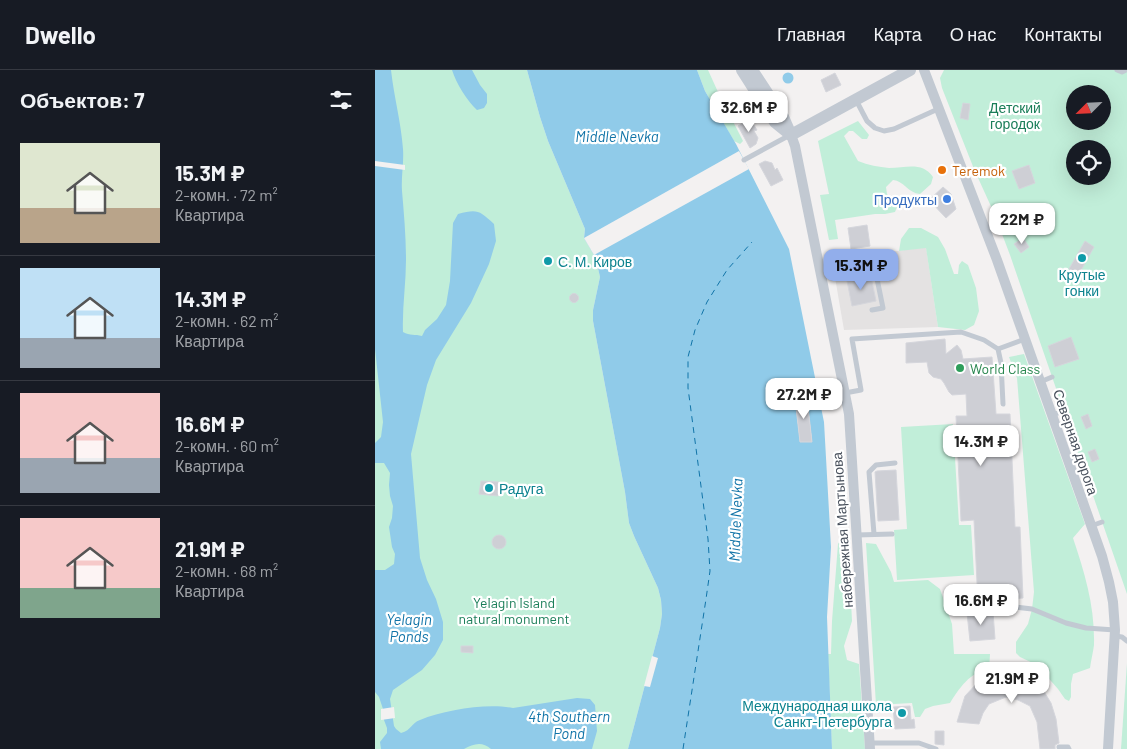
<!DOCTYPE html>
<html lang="ru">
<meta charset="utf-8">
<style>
:root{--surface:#171b24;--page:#20242c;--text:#f1f3f6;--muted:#9ea1a6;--line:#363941;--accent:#92aeeb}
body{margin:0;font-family:Barlow,sans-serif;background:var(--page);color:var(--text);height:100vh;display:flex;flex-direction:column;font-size:19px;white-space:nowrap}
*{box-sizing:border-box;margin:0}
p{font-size:16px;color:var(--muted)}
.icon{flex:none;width:28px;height:28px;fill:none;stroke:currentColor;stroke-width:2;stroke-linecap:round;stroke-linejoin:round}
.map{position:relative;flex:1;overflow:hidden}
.drawer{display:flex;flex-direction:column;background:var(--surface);width:375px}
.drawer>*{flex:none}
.needle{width:32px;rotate:246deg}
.buttons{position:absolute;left:691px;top:15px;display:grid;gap:10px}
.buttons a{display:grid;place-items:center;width:45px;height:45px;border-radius:50%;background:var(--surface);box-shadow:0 5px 20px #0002;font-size:25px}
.price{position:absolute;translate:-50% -42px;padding:0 11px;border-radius:10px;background:#fff;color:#222;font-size:16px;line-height:32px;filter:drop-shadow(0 1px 2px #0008)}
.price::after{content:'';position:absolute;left:50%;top:30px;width:15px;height:11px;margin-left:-8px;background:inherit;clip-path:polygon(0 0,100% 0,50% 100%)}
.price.selected{background:var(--accent);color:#111}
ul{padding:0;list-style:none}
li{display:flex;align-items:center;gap:15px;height:125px;padding:0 20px}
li+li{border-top:1px solid var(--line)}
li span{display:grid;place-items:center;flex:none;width:140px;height:100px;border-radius:0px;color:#555}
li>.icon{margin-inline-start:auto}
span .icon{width:60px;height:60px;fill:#fffc;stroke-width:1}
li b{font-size:21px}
h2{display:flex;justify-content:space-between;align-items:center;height:60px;padding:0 20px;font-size:21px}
header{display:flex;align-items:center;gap:30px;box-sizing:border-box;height:70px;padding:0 25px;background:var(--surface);border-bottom:1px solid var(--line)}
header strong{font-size:24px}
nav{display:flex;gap:28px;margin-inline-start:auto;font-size:18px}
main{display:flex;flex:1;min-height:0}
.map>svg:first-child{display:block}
.education{fill:#e4e2e2}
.green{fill:#c1eed9;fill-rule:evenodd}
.water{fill:#90cbe9;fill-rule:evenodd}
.pier{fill:#f3f1f1}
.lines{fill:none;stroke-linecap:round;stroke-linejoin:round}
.ferry{stroke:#1174a8;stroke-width:1;stroke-dasharray:6 5;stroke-linecap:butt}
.building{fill:#cecfd5;stroke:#d5d6dc}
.service{stroke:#c2c9d2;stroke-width:5}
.minor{stroke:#c2c9d2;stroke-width:10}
.tertiary{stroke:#c2c9d2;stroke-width:12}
.food-dot{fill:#e8710a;stroke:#fff;stroke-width:2}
.shop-dot{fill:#3f7fe0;stroke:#fff;stroke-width:2}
.culture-dot{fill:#0f9aa8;stroke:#fff;stroke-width:2}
.leisure-dot{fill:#2e9e5b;stroke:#fff;stroke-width:2}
.labels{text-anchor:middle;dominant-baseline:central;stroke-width:4.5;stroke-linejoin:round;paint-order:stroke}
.park-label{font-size:14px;fill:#1b7e59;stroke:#fff}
.food-label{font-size:14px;fill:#c56008;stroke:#fff;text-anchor:start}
.shop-label{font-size:14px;fill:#366cbe;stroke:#fff;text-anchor:end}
.culture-label{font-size:14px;fill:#0d838f;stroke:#fff;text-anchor:start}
.leisure-label{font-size:14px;fill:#27864d;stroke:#fff;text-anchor:start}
.street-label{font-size:14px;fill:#49515d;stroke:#fff}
.water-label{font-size:15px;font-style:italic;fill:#1174a8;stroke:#fff}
</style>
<header>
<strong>Dwello</strong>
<nav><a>Главная</a><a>Карта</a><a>О нас</a><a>Контакты</a></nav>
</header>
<main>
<section class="drawer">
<h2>Объектов: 7<svg class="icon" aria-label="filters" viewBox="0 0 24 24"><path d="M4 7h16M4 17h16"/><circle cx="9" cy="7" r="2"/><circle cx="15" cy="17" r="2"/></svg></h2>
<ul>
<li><span style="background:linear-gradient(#dfe7d0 65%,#b9a48a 0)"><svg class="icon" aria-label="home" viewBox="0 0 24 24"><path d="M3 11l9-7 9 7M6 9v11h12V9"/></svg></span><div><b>15.3M ₽</b><p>2-комн. · 72 m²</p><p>Квартира</p></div></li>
<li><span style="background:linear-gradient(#bfe0f5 70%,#9aa5b1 0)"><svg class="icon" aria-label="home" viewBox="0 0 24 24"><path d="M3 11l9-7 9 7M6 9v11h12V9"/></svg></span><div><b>14.3M ₽</b><p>2-комн. · 62 m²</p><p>Квартира</p></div></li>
<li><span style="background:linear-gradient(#f6c9c9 65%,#9aa5b1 0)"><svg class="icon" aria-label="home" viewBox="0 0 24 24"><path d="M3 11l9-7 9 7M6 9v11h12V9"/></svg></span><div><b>16.6M ₽</b><p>2-комн. · 60 m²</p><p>Квартира</p></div></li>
<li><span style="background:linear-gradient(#f6c9c9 70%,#7fa58c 0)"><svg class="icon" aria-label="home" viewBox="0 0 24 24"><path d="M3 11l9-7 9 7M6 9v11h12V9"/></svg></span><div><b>21.9M ₽</b><p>2-комн. · 68 m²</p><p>Квартира</p></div></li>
</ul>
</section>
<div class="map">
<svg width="752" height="679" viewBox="0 0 752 679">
<rect width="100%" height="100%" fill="#f3f1f1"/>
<polygon class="education" points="551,177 563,257 469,260 457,190"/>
<g class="green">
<polygon points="0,0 152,0 165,47 173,71 210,159 209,168 219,185 222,194 225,207 218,240 218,251 250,422 254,453 259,466 283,518 286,530 287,544 285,558 253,679 0,679"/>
<polygon points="322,0 333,0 343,22 368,71 365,74 359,71 330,21"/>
<path d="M569,0H752V524L635,185L619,143L599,99L567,18L565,8ZM700,24H728V51H700ZM700,79H728V106H700Z"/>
<path d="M483,51L494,65L492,69H487L478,61H474L469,66L483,91C493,95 504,97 514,98C531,98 547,91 558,107L556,114L545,124C533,123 529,111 518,110L511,117L512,124L522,137L520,142L510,144H500L460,150L463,169L454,170L445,125L454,124L443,71Z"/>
<polygon points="534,158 546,158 563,167 570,179 579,204 583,204 584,195 587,191 593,195 601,218 604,241 599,255 590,260 563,257 551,178 524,181 526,169"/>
<path d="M649,284L710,454L698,468C710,504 720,537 719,575C718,583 716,590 715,598L698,604L696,614V627L694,631L690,629L683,619L662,595L645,587L641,583V572L653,554L657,539L659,522L642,308L634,287Z"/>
<polygon points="578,354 584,455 596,455 599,505 522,510 519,460 532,459 526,357"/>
<polygon points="471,467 473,471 477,551 469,576 472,590 484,594 490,679 457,679 453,584 456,584 457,551 463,474 467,468"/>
<path d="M491,473L501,474L516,502L519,512L553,510L565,519L577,554L579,584H615L614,600C595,601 584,619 575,633L558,636L550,639L545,647H540L537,633L501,635Z"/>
<polygon points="752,593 752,679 746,679"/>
</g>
<g class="water">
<path d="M0,0H16C19,27 26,52 28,79C29,93 26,107 27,121C29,144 31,167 31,190C31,214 27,238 28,262C35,266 40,264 47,266L50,260L62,249L71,235L75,211L78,153L83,144C102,139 104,140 119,154L121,171L114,194L96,233L61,290L52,315L36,384L45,488L52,510L61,529L68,552V570L60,585L47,600L18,620L15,629L19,656L21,659L26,663C37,660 36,653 45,650C70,640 111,633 138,638L202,628L215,629L220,635L222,661L217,679H116C107,671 98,674 89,679H6L5,672L12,663V658L9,650L8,639L4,627L0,622V500H10L19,494L20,484L17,477L14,457L17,448L18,436L15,426L14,415L15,403L9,393H0V373L6,367L8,352L0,279Z"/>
<path d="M77,0H97L105,15L112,24V33L109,38L102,40C92,31 81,13 77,0Z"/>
<path d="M152,0H322L330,21L361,74L414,179L449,352L456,477L452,547L457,679H253L285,558L287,544L286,530L283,518L259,466L254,453L250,422L218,251V240L225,207L222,194L219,185L209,168L210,159L173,71L165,47ZM432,328L437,371L425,372L420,329Z"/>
<circle cx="413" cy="8" r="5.5"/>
</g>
<g class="pier">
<polygon points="364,81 374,99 219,185 209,168"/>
<polygon points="0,91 30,95 30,100 0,96"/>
<polygon points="277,586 283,588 275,617 269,616"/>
<polygon points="19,637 20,648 6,650 6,639"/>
</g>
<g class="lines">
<polyline class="ferry" points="308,679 331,529 335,501 333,469 313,318 313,287 320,260 332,232 352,200 377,172"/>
</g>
<g class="building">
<polygon points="460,3 466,15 451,22 446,10"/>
<polygon points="588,33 595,34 593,50 585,48"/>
<polygon points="375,49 382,60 379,61 383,68 381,74 375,78 363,56"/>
<polygon points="390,91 397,93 400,100 402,98 408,110 396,116 384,94"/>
<polygon points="654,95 660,113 644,119 637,101"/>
<polygon points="568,117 576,124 581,139 571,148 554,130"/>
<polygon points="492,155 495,176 476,179 473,158"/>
<polygon points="648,168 654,177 646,183 639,174"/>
<polygon points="710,171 719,177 704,204 694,199"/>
<polygon points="496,207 501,231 477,236 472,211"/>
<circle cx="199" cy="228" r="4.5"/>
<polygon points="696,267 704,289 680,297 673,276"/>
<polygon points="570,269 571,284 582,275 586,280 588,289 617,287 621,344 635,344 640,457 645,457 648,528 617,530 617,533 603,533 599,450 586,451 581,346 592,346 591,324 577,325 574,322 569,313 566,309 558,307 554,303 552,292 531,293 531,273"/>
<polygon points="432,328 437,372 425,372 420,329"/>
<polygon points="713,344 717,356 711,359 706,347"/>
<polygon points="720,379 724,389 717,392 713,382"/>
<polygon points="521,400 524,450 503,451 500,402 502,401"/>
<polygon points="106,411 124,412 123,426 104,424"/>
<circle cx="124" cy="472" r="7"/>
<polygon points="603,542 618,542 620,569 595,571 592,543"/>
<polygon points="86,576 98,576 98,583 86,582"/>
<polygon points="636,605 651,610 668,620 676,633 681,649 684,673 680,675 680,679 665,679 662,652 655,636 643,630 631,627 614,634 608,643 604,654 582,652 590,626 605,610 618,607"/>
<polygon points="535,636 536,650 539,649 540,658 520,659 518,637"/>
<polygon points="560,661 569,661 569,675 560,674"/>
</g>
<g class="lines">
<g class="service">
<polyline points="742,0 747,2 751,0"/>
<polyline points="481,30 492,51 500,58 509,61 519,59 563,39"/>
<polyline points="369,90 415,65"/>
<polyline points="446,203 499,194 508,238 497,240"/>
<polyline points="623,279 650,269"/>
<polyline points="665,312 677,307"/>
<polyline points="470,323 486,320 477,269 586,262 609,270 623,279 626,293 628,334"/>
<polyline points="677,345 689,341"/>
<polyline points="716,456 727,452"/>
<polyline points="499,464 494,402 501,395 520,393"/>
<polyline points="482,465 517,464"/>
<polyline points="596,538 640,537 657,539 691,553 711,558 740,560"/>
<polyline points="740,566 747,567 752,571"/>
<polyline points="495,673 544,673 561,679"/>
<polyline points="684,677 693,677 694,679"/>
</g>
<g class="minor">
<polyline points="549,0 622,190 727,486 734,512 738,532 740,560 733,679"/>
<polyline points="416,65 420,76 422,86 474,344 495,679"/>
</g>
<g class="tertiary">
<polyline points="367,0 400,52 416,65"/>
<polyline points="379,3 408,47 415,63"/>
<polyline points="416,65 535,0"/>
</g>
</g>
<circle class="food-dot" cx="567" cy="100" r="5"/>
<circle class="shop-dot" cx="572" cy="129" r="5"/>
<g class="culture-dot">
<circle cx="707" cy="188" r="5"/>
<circle cx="173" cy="191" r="5"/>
<circle cx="114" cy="418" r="5"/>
<circle cx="527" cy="643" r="5"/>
</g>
<circle class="leisure-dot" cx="585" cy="298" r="5"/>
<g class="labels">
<g class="park-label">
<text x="640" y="37">Детский<tspan x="640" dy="16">городок</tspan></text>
<text x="139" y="532">Yelagin Island<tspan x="139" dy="16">natural monument</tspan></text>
</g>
<g class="food-label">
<text x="577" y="100">Teremok</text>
</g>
<g class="shop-label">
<text x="562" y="129">Продукты</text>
</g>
<g class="culture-label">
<text x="183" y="191">С. М. Киров</text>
<text x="707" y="204" text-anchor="middle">Крутые<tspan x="707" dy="16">гонки</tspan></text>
<text x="124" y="418">Радуга</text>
<text x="517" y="635" text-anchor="end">Международная школа<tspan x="517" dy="16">Санкт-Петербурга</tspan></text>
</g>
<g class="leisure-label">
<text x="595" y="298">World Class</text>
</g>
<g class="street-label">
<text transform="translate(701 372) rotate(71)">Северная дорога</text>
<text transform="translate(467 460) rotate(-94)">набережная Мартынова</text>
</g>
<g class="water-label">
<text x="242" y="66">Middle Nevka</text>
<text transform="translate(360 450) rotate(-88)">Middle Nevka</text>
<text x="34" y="549">Yelagin<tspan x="34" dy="17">Ponds</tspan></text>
<text x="194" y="646">4th Southern<tspan x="194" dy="17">Pond</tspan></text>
</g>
</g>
</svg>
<div class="buttons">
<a><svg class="needle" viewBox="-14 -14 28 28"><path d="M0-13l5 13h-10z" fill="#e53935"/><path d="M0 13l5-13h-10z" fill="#9ea1a6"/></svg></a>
<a><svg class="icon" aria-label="locate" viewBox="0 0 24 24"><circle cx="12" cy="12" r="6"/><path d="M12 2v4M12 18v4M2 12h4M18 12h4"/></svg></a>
</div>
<b class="price" style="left:374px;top:63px">32.6M ₽</b>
<b class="price" style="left:647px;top:175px">22M ₽</b>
<b class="price selected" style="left:486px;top:221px">15.3M ₽</b>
<b class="price" style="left:429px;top:350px">27.2M ₽</b>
<b class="price" style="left:606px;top:397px">14.3M ₽</b>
<b class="price" style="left:606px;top:556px">16.6M ₽</b>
<b class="price" style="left:637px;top:634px">21.9M ₽</b>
</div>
</main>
